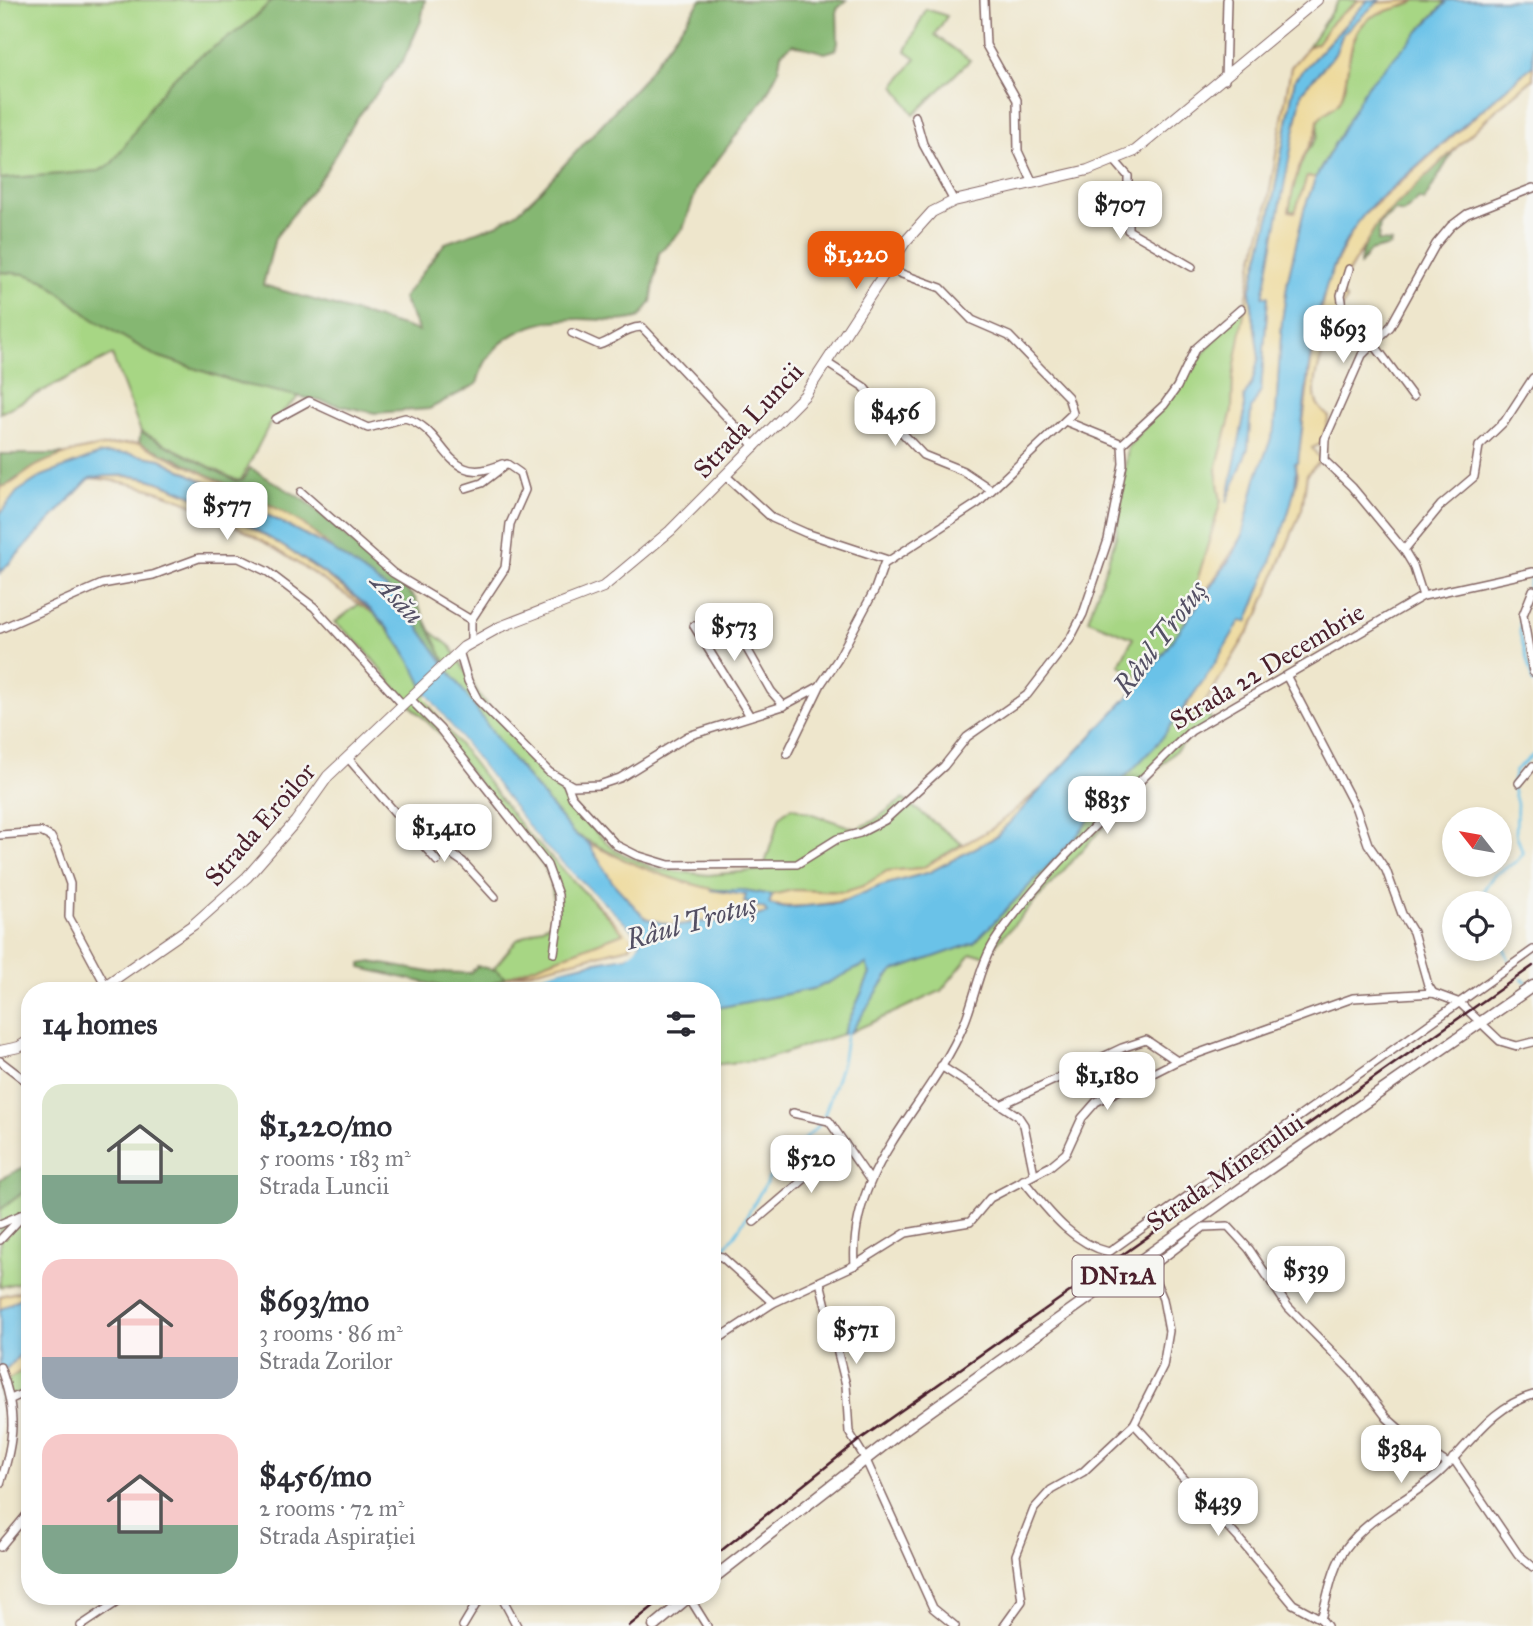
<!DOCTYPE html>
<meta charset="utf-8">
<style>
:root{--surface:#fff;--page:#f2f2f3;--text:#2b2b33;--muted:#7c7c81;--accent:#ea580c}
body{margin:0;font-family:"IM FELL Great Primer",serif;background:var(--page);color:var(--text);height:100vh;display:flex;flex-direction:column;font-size:26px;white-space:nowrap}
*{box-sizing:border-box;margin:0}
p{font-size:23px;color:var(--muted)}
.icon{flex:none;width:38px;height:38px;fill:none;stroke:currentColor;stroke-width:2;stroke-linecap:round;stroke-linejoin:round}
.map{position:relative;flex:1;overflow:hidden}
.sheet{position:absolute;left:21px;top:982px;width:700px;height:623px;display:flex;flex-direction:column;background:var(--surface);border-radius:28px;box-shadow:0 4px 10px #0003}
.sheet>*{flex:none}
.needle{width:46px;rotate:301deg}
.controls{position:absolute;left:1442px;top:807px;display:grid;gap:14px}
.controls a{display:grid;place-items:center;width:70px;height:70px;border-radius:50%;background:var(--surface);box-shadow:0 4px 10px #0003;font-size:35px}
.price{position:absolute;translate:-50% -60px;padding:0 16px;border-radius:14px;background:#fff;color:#222;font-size:23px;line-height:46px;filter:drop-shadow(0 2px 4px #0008)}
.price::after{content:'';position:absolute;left:50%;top:42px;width:21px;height:16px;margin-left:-10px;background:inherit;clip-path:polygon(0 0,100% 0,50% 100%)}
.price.active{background:var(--accent);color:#fff}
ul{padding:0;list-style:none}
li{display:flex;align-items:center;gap:21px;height:175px;padding:0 21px}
li span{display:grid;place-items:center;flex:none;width:196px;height:140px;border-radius:21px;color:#555}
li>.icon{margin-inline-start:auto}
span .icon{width:84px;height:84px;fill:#fffc;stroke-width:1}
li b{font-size:30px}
h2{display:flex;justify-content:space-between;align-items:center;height:84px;padding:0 21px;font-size:30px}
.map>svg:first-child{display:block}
.green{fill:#a7d684;stroke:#787a58;stroke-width:2}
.forest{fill:#85b772;stroke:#686b4e;stroke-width:2}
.sand{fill:#eeda9e;stroke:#9c7c64;stroke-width:2}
.water{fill:#6bc2e8;stroke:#5a708a;stroke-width:2}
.pier{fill:#eee6cc}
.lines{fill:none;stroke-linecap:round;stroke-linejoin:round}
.stream{stroke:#6bc2e8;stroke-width:2.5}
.minor-casing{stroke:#836563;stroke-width:10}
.secondary-casing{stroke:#836563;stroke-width:12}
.primary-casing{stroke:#836563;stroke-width:13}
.minor{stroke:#fff;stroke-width:7}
.secondary{stroke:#fff;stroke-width:10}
.primary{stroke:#fff;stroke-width:10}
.rail{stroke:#4a1f2b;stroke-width:2.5}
.labels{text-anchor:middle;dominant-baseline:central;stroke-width:5;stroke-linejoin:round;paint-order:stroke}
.shield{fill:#f6f6f2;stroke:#7e6067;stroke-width:2}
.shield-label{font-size:24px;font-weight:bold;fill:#4a1f2b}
.street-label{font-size:26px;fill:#4a1f2b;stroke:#f6f6f2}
.water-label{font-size:28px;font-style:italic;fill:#545064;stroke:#f6f6f2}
</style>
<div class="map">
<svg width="1533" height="1626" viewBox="0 0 1533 1626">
<rect width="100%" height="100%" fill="#f6f6f2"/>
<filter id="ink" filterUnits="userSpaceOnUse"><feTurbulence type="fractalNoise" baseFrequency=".0143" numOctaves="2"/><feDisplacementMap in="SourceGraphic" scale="14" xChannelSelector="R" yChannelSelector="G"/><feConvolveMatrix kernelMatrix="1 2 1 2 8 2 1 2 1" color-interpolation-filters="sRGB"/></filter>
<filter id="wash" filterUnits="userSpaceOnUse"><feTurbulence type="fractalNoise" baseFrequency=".00686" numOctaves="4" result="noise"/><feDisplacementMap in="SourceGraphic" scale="28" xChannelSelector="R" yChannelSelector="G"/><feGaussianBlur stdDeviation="1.57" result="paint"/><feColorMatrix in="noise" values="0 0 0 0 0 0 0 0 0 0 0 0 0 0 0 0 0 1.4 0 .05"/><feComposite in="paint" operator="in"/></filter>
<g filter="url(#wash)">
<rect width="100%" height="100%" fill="#eee6cc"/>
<g class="green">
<polygon points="0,0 272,0 240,32 181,71 112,163 99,171 0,179"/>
<polygon points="1339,0 1359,0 1333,21 1317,43 1308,47"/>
<path d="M1417,0L1446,2C1395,55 1349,112 1316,177H1307L1296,212L1289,211C1292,191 1296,173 1305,154C1308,148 1315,143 1317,137C1319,132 1317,126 1318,121C1322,108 1340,104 1344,88C1350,66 1348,41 1364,23C1376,9 1401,10 1417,0Z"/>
<polygon points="926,9 947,16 935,35 970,60 914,115 895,86 916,58 906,51"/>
<polygon points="0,272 25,274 45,281 93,319 154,355 242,384 300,396 270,423 240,482 141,432 112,355 0,413"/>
<polygon points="1248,298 1233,377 1232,411 1216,470 1221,501 1184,625 1144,680 1119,665 1133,638 1088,620 1116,537 1128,447"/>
<polygon points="359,604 375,614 393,636 417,671 430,706 526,832 624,933 505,978 493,969 517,940 556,920 551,881 545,868 439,733 408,703 361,645 335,622"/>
<polygon points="428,629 451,647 481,698 589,826 616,851 656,869 708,875 763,870 780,816 792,807 856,829 873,821 903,799 962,844 922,868 887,871 863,887 844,892 793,890 772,895 744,890 711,890 644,870 573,833 504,748 452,677"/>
<polygon points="1203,706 1213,722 1192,735 1152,774 986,955 971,954 941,991 851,1032 882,982 894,971 974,943 1076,837 1106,797 1182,713 1189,720"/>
<polygon points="866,963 870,974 843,1034 766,1059 712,1065 712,1009 817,988"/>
<polygon points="30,1187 30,1280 0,1287 0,1210"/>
<polygon points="30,1365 30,1388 0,1401 0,1385"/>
</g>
<g class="forest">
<path d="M272,0H425L421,21L404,59L357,118L324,174L275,238L263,285L419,331L403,298L445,243L496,225L518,212L540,191L641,82L701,0H847L837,9L838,43L835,50L825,53L793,44L781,53L778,71L765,97L698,186L683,229L659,253L651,302L640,317C620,324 600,319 580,319C534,319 488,336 477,384L429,409L375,413L242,384L154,355L93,319L45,281L25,274L0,272V179L99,171L112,163C135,135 152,97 179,73C210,45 243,34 272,0Z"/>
<path d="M1455,148L1424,201L1419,199L1403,213L1395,211L1380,223L1378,241L1391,242L1390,246L1370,251L1360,264C1362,223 1426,176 1455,148Z"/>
<polygon points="141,432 236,481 243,480 250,468 306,501 415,598 448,668 438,659 396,595 332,549 303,524 179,460 139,443"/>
<polygon points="0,454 64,454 37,466 3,487 0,487"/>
<path d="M371,962L429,972L470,973L477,966L496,970L505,978C483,989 462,996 439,986L361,968V964Z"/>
<polygon points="30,1164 30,1187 0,1210 0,1179"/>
</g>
<g class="sand">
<path d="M1359,0H1368L1295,79L1271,211L1250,292L1259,357L1252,383L1244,397V417L1229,497L1248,448L1251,409L1261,390L1268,297L1262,298L1302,91L1335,54L1343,33L1373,3L1417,0C1401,10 1379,9 1366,21C1345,40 1351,73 1341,98C1337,108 1325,111 1318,120C1317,139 1311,140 1304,156C1296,174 1292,191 1289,211L1295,212L1307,177H1316L1304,210L1288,279L1282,321L1275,428L1256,479L1242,537L1184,625L1221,501L1216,470L1232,411L1233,377L1253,261L1266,213L1291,67L1308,47L1317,43L1333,21Z"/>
<path d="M1533,65V79L1497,109L1379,221L1338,289L1346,299C1336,323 1309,374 1316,400C1318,408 1324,412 1329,417L1321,444L1312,448L1321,460L1307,474L1302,509L1259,614L1203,706L1189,721L1182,713L1240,620L1247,621L1289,511L1298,474L1295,463L1298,461L1312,355L1327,281L1358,220Z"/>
<path d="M139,443L272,506L303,524L332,549L161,459L125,453L0,514V487C15,485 24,472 38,465C71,449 103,445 139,443Z"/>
<path d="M108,476C122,476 137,476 151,480C222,503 318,565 375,614C288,559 196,485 90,478Z"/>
<path d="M1043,787C1028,804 1014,824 995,837C947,872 827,918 769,904L772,895L793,890L844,892L863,886L887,871L922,868L993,828Z"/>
<path d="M588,843C640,868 689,888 747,895L745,902L765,909L768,913C739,921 726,920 697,922C690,923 683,926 676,926C632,928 607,874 588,843Z"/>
<polygon points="592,898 630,934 633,941 630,947 505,978 623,933"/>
<polygon points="30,1289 30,1292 0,1310 0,1296"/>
<polygon points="30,1345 30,1365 0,1385 0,1375"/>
</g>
<g class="water">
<polygon points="1368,0 1380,0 1343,33 1335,54 1302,91 1263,297 1268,296 1261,390 1251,409 1248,448 1227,502 1244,417 1244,397 1252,383 1259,357 1250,292 1271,211 1295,79"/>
<path d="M1444,0H1533V65L1373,204C1310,271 1309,374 1298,461L1295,463C1304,491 1259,590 1247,622L1240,621L1211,670L1159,742L1106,797L1076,837L974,943L894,971L887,977L851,1032L843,1034L870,974L866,964L817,988L712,1009V990H493L550,971L627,956L640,942L637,935L541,843L426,693C414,665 396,635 374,613C333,572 204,494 149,479C130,474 109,475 90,478L0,573V514L17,492L42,476L100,454L125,453L160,459L332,549L396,595L504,749L573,833L588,843L613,883L645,918L674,926L696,922H733L767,913L765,909L744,902L746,895L711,890H744L772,895L769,904L784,908L840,903L880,886L930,872L996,837L1144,680L1233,555L1242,537L1256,479L1275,428L1282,321L1288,279L1304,210L1316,177L1367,86L1446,3Z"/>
<polygon points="30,1292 30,1345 0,1375 0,1310"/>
</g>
<polygon class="pier" points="426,693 541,843 637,935 640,942 634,951 627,956 582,963 489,990 503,981 549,968 626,953 636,942 527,832 425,698"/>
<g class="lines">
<g class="stream">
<polyline points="1521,611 1532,574"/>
<polyline points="1520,618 1520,634 1533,683"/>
<polyline points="1488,903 1479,897 1493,876 1517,861 1523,854 1516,833 1517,804 1512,785 1516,770 1533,755"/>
<polyline points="1500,939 1509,960"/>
<polyline points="1522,979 1527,982"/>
<polyline points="824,1116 842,1063 847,1032"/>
<path d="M719,1253C748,1225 759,1185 786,1155C798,1143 811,1136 821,1122"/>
</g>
</g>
</g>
<g filter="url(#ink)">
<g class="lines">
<g class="minor-casing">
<g id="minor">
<polyline points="984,0 986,45 1017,100 1018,151 1033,183"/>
<polyline points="1225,80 1227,0"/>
<polyline points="915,116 923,144 954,201"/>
<polyline points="1115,161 1128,176 1128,230 1192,267"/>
<polyline points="1349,269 1341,295 1344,313 1373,343 1413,397"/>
<path d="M572,333L599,345C615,340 626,327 642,327L755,447"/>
<polyline points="827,363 864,387 880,409 923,455 963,471 990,489"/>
<path d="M276,419L309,401L368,428L405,418C449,430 444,490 502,464"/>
<polyline points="1065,421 1122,444"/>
<polyline points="725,475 772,518 806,533 888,560"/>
<polyline points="466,488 482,483 507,464 520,473 525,490 510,524 505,568 471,620 471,642"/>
<polyline points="301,492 393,573 471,620"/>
<polyline points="1404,550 1441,505 1474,477 1479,446 1505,421 1533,378"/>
<polyline points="1533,590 1523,615 1533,672"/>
<polyline points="1423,596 1413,565 1404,550 1352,487 1324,460 1325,439 1362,355 1390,327 1436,244 1451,226 1467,214 1533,188"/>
<polyline points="694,626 750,716"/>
<polyline points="0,629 102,584 153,575 199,558 239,558 268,572 314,607 403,705"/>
<polyline points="746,647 771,691 784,706"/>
<polyline points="459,651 468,681 478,700 549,772 573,786 599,785 620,778 688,736 783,706 818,687"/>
<polyline points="1287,677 1356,809 1368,844 1386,870 1402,914 1413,932 1428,985 1433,993"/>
<polyline points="409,698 440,729 547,865 558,895 559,919 554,953"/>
<polyline points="787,754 821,684 838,659 875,589 884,564 978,503 1073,413 1068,397 1009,336 972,320 941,288 888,269"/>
<polyline points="348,758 437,861"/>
<polyline points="1519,783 1533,766"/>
<polyline points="567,784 572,797 616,845 636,855 669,865 797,864 837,839 860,833 885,820 944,766 967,737 1027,695 1070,639 1083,614 1108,540 1123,464 1122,444 1164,405 1177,387 1195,349 1241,309"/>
<polyline points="416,830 463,862 495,897"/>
<polyline points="0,835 41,832 51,837 58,850 70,884 69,917 106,986"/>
<polyline points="0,1061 30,1084"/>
<polyline points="941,1066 1018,1116 1024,1125 1034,1174"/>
<polyline points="1003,1104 1122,1048 1146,1040 1177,1061"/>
<polyline points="793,1113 829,1121 870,1180"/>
<path d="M1023,1180C1047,1209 1071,1243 1109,1252L1533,950"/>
<polyline points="754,1222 845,1144"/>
<polyline points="0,1224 23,1214"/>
<polyline points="0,1240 30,1208"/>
<polyline points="712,1255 722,1257 773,1303"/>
<polyline points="1144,1257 1150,1268 1204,1227 1228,1226 1249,1249 1288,1307 1353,1373 1387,1418 1414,1442 1448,1464"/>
<path d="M855,1265C848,1168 929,1107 964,1024C976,995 980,961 999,935C1048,867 1113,809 1172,749L1191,731L1423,596L1533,572"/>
<polyline points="820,1282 846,1385 849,1432 865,1458 933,1608 955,1626"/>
<polyline points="712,1343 773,1303 855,1265 906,1233 970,1222 990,1198 1049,1167 1066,1153 1082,1118 1096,1102 1177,1061 1353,998 1433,993 1460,1003 1500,1041 1517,1046 1533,1042"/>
<path d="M0,1367C17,1412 15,1439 0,1484"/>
<polyline points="11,1399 30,1390"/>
<polyline points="1134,1424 1239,1539 1293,1604 1321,1619 1327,1626"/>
<polyline points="1453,1458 1518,1554 1533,1567"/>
<polyline points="0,1547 30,1511"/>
<polyline points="501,1596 517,1626"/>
<polyline points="689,1597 707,1626"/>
<path d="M1321,1619C1328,1596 1332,1567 1346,1548C1370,1515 1410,1500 1439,1473C1470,1445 1490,1407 1533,1395"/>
<polyline points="81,1626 126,1596"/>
<polyline points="463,1626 481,1596"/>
<polyline points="1004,1626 1022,1601 1016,1555 1034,1509 1051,1490 1083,1472 1134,1424 1163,1367 1169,1331 1163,1299 1150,1268"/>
</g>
</g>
<g class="secondary-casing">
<g id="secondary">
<polyline points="99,990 193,925 247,877 296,821 328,776 464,647 500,627 603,587 670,531 805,395 905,242 932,212 954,201 1088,170 1135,151 1317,0"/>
<polyline points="0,1051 19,1047 30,1040"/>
</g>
</g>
<g class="primary-casing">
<g id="primary">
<polyline points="712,1579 902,1431 1249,1183 1533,986"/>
<polyline points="654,1626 690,1596"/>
</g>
</g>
<use href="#minor" class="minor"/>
<use href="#secondary" class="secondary"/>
<use href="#primary" class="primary"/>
<g class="rail">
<polyline points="712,1558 862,1438 1533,966"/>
<polyline points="629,1626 666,1596"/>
</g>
</g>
</g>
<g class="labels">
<rect class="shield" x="1072.5" y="1255.5" width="91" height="41" rx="5"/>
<g class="shield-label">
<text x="1118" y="1276">DN12A</text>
</g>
<g class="street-label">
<text transform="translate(748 420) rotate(-47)">Strada Luncii</text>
<text transform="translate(1267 666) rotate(-31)">Strada 22 Decembrie</text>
<text transform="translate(260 824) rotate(-49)">Strada Eroilor</text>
<text transform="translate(1225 1172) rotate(-35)">Strada Minerului</text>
</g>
<g class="water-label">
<text transform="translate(398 598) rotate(46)">Asău</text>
<text transform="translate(1160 638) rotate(-53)">Râul Trotuș</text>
<text transform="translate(691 922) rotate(-16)">Râul Trotuș</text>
</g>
</g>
</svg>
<div class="controls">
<a><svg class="needle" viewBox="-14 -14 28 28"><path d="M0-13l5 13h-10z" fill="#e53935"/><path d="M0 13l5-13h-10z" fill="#7c7c81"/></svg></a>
<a><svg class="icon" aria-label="locate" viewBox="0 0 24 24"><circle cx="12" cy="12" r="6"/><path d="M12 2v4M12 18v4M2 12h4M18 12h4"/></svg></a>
</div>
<b class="price" style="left:1120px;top:241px">$707</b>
<b class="price active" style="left:856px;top:291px">$1,220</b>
<b class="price" style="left:1343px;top:365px">$693</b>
<b class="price" style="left:895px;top:448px">$456</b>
<b class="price" style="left:227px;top:542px">$577</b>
<b class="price" style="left:734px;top:663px">$573</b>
<b class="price" style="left:1107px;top:836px">$835</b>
<b class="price" style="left:444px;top:864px">$1,410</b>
<b class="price" style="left:1107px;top:1112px">$1,180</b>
<b class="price" style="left:811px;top:1195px">$520</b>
<b class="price" style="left:1306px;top:1306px">$539</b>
<b class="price" style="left:856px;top:1366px">$571</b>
<b class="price" style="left:1401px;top:1485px">$384</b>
<b class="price" style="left:1218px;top:1538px">$439</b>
<section class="sheet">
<h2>14 homes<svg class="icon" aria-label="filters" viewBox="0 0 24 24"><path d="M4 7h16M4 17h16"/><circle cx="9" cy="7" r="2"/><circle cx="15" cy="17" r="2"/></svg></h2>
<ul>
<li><span style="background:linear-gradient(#dfe7d0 65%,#7fa58c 0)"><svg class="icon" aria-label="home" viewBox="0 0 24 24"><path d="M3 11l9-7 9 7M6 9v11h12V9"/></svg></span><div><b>$1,220/mo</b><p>5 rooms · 183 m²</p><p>Strada Luncii</p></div></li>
<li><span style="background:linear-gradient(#f6c9c9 70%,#9aa5b1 0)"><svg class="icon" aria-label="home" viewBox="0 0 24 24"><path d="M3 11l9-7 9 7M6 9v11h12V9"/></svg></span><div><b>$693/mo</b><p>3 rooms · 86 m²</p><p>Strada Zorilor</p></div></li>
<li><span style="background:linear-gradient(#f6c9c9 65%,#7fa58c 0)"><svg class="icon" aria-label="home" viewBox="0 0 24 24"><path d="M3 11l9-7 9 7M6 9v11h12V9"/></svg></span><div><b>$456/mo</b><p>2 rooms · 72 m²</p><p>Strada Aspirației</p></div></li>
</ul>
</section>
</div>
